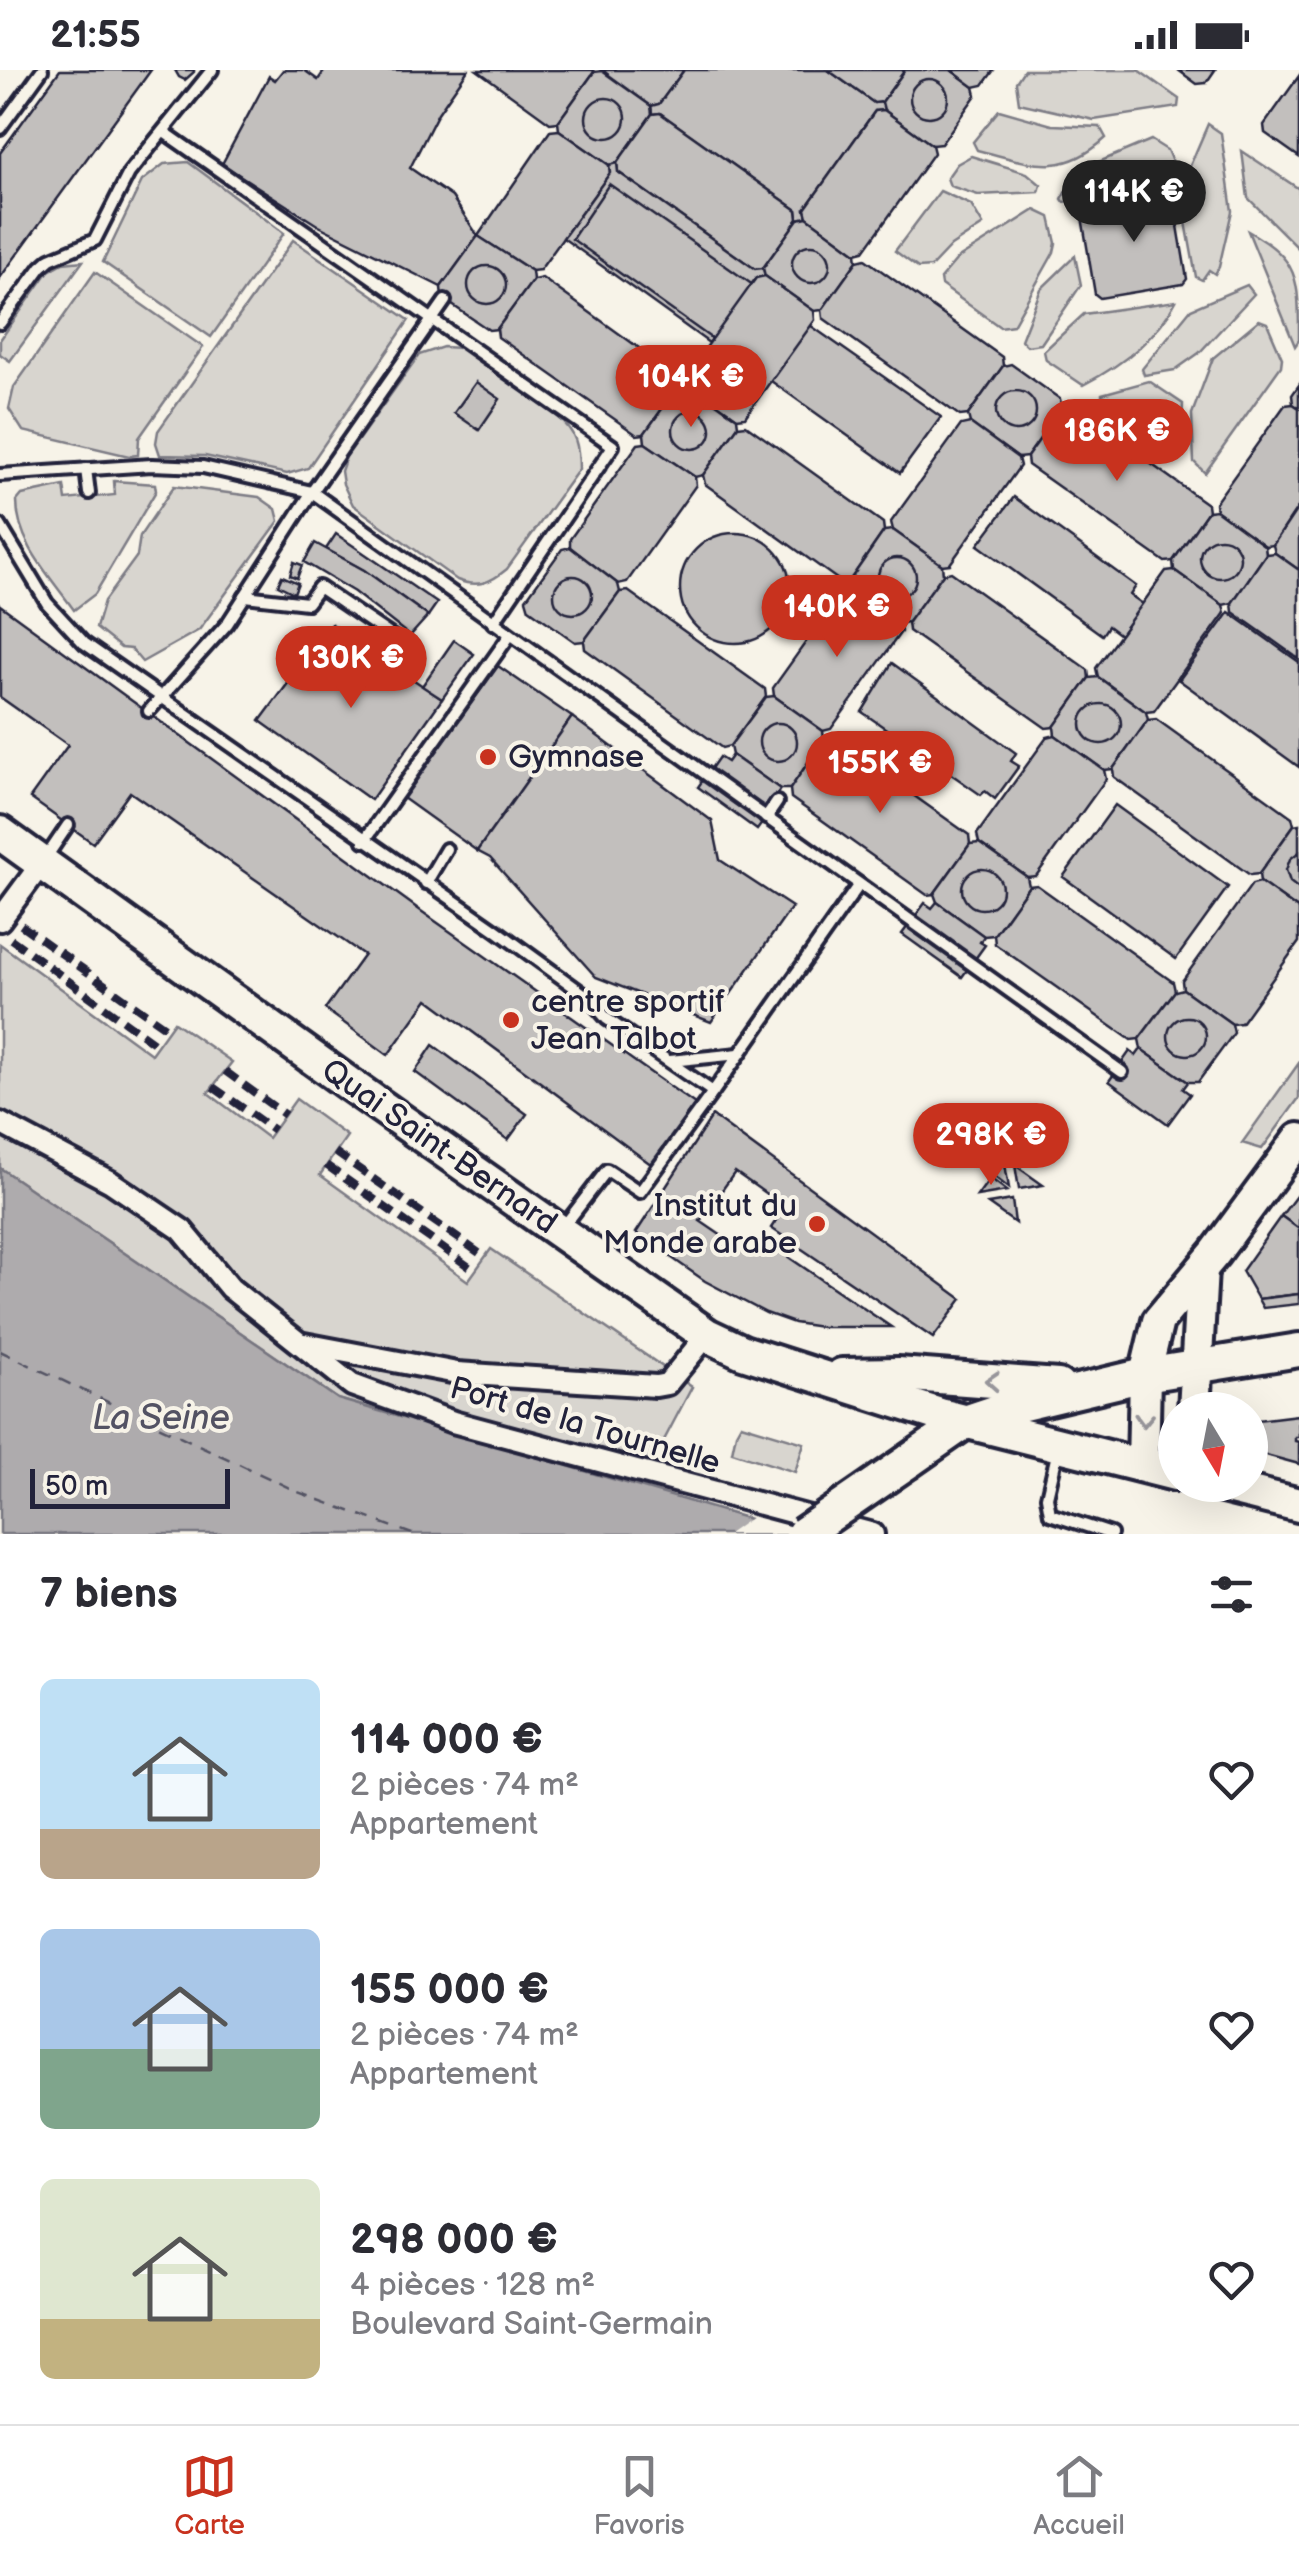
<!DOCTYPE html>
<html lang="fr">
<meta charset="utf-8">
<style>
:root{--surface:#fff;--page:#f7f7f7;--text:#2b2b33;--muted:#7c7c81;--line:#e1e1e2;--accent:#c8321e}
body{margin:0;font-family:"Balsamiq Sans",sans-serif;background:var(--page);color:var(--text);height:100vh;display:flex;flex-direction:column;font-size:38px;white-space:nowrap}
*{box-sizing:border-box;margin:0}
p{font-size:32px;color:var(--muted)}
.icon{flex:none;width:55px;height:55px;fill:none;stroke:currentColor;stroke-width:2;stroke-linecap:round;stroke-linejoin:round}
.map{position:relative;height:1464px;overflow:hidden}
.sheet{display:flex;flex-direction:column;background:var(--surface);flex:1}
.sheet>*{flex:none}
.needle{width:65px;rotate:170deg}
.controls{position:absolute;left:1158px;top:1322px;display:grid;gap:20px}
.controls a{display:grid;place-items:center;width:110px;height:110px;border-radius:50%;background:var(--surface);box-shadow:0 10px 40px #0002;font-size:50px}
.scale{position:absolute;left:30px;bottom:25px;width:200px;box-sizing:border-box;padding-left:10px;border:5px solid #22223b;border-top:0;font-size:28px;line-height:35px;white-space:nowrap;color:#22223b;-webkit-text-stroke:8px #f7f3e8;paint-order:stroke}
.price{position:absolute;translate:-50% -85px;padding:0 22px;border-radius:35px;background:var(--accent);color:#fff;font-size:32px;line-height:65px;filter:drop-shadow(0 2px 5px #0008)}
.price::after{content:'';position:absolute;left:50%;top:60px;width:30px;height:22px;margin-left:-15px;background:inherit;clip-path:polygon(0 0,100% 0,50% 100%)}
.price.active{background:#222;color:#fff}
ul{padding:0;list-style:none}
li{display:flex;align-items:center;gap:30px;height:250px;padding:0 40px}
li span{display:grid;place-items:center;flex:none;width:280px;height:200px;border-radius:15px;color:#555}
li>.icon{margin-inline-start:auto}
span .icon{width:120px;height:120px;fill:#fffc;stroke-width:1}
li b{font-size:42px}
h2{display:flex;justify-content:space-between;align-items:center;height:120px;padding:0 40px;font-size:42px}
.status{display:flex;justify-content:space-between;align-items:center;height:70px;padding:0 50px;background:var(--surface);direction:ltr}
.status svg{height:28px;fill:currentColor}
.tabs{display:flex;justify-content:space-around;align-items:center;height:140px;border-top:2px solid var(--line);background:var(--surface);font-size:28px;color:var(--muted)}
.tabs a{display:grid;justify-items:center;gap:5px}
.tabs .active{color:var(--accent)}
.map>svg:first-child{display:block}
.green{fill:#d8d5cf;stroke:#7d7c85;stroke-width:2.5}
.water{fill:#aeabad;stroke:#76747f;stroke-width:2.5}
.pier{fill:#f7f3e8}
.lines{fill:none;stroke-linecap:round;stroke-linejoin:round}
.ferry{stroke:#535263;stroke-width:2.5;stroke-dasharray:12 10;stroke-linecap:butt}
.building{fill:#c2bfbd;stroke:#22223b;stroke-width:2.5}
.lane-casing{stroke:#22223b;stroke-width:18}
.street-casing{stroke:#22223b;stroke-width:28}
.secondary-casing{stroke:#22223b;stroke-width:38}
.primary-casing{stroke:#22223b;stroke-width:40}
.lane{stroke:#f7f3e8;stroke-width:10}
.street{stroke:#f7f3e8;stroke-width:20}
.secondary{stroke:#f7f3e8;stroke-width:30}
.primary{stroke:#f7f3e8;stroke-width:32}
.rail{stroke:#22223b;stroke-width:8;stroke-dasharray:15 8;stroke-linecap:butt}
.primary-bridge-casing{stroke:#22223b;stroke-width:40;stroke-linecap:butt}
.primary-bridge{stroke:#f7f3e8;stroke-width:32}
.oneway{stroke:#97959a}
.poi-dot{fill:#c8321e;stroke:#f7f3e8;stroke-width:4}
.labels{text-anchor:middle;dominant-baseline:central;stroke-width:8;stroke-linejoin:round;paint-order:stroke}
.poi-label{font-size:32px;fill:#22223b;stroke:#f7f3e8;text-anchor:start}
.street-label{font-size:32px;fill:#22223b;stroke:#f7f3e8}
.water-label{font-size:35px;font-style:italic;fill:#535263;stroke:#f7f3e8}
</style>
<div class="status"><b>21:55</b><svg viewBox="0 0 49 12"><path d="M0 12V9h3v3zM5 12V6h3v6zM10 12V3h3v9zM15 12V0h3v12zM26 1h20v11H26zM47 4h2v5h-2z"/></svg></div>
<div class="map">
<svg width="1299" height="1464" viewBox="0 0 1299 1464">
<rect width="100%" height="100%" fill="#f7f3e8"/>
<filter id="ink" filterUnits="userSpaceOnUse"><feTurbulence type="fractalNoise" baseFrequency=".01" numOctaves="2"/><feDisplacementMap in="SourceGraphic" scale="20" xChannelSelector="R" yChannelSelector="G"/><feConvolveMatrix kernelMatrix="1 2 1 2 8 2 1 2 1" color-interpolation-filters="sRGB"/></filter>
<g filter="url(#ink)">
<g class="green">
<polygon points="1024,0 1138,0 1179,29 1178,37 1094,50 1019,33 1016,12"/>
<path d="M999,40L1052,55L1100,57L1106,68C1061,109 1031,93 977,80L973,72Z"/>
<polygon points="1208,54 1221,63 1232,141 1219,197 1215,204 1209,200 1202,210 1196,207 1180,119"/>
<polygon points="1151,70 1167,80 1173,94 1140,121 1064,132 1062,129 1075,102"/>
<polygon points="1242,81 1299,119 1299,179 1248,128"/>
<polygon points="971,86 1027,103 1041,115 1039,122 978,125 950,116 947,108 957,94"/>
<polygon points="188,92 284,163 211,267 103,192 142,111 164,94"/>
<polygon points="940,121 971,135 983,155 951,176 931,197 918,198 895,181"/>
<polygon points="1035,140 1050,147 1056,173 1054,182 1013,255 1000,257 941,215 940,209 957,189"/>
<path d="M1248,161C1299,190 1299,207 1299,270L1295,276Z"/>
<polygon points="293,170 409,250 308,398 287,404 205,386 160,385 156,373 158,361"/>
<polygon points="1075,186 1081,215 1041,274 1027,276 1021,270 1041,219"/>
<polygon points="83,191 10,291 0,284 0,270 49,201 63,193"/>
<polygon points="95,202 203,277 139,368 138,385 129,386 23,361 9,339 14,317"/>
<polygon points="1247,215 1254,224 1199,283 1175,300 1144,305 1142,299 1191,239"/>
<path d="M1176,231C1156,270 1120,296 1083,315L1046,290L1044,281L1084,244Z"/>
<polygon points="1259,250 1267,253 1282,288 1281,296 1205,403 1194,392 1192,344 1213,288"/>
<path d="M443,277L461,278L558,347C576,362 579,376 579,399L507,499C490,513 478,518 457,510L353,435L343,414L341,401L346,387L419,285Z"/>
<polygon points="1149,311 1183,334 1181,378 1175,381 1102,328 1102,324"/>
<path d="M114,411L155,414L156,421L95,524L74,540C50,506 17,473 17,431L22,425L64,416L66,430L115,425Z"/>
<polygon points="174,416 259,427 276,439 279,451 199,560 142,592 131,579 121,578 96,558 104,531 137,486 140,466"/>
<polygon points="0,874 151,984 174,952 232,992 208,1023 268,1068 296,1029 347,1066 320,1105 468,1211 491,1179 692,1317 662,1374 667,1388 660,1397 650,1397 640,1416 338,1329 0,1098"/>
<polygon points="1299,993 1299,1028 1262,1079 1242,1073"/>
<polygon points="741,1354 804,1373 795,1402 732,1382 736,1363"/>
</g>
<polygon class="water" points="0,1098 338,1329 801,1464 0,1464"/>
<polygon class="pier" points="755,1445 803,1459 806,1464 728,1464"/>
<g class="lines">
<polyline class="ferry" points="0,1281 298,1422 412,1464"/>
</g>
<g class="building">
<polygon points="60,0 151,0 0,208 0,83"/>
<polygon points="175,0 194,0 194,2 185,10 179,7"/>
<polygon points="283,0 304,0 318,10 325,0 468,0 438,43 410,98 452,127 478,166 441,217 319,156 222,94 269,6 275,10"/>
<polygon points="477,0 593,0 594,2 558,52 550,53"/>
<polygon points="684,0 659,34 651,36 602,0"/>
<polygon points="684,0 828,0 874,33 882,32 884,40 875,41 805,139 807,147 798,149 797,140 660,43 652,44 651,36 659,34"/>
<polygon points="828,0 905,0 882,32 874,33"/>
<polygon points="905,0 951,0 974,17 976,25 941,74 932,75 884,40 882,32"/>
<polygon points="951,0 994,0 983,15 974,17"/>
<polygon points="1178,0 1215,0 1206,13 1197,14"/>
<polygon points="602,1 651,36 652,44 617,93 609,95 559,60 558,52 594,2"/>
<polygon points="1299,6 1299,87 1265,63 1264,55"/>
<circle cx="929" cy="28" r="19"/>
<circle cx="606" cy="48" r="20"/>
<polygon points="884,40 932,75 934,83 864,181 856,183 807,147 805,139 875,41"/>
<polygon points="660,43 797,140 798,149 763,198 755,199 618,102 617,93 652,44"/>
<polygon points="559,60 609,95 610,103 540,200 532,201 478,166 550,61"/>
<polygon points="617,93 618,102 755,199 763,198 765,206 756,208 709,273 563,168 610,103 609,95"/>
<polygon points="609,114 941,347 900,403 572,169"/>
<polygon points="1168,123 1173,126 1187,209 1183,214 1100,228 1095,224 1081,141 1085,136"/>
<polygon points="807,147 856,183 857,191 822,240 814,241 765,206 763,198 798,149"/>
<polygon points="478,166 532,201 533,210 497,259 489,260 442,228 441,217"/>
<circle cx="811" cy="194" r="19"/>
<polygon points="865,189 1002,287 1003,296 968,345 960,346 823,248 822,240 857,191"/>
<circle cx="487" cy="215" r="19"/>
<polygon points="765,206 814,241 815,250 745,347 737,348 688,313 687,304 756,208"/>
<polygon points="542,208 678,306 680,314 644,364 637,365 498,267 497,259 533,210"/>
<polygon points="1011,294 1060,329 1062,338 1027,387 1018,388 970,353 968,345 1003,296"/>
<polygon points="476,312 500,329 479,360 454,343"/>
<polygon points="688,313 737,348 738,356 703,405 695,407 645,373 644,364 680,314"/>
<polygon points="1299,315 1299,338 1293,334 1292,325"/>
<circle cx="1016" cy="341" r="20"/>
<polygon points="1293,334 1299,338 1299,436 1273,475 1265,476 1216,440 1215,433 1285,335"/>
<polygon points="1070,336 1207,434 1208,441 1173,491 1165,492 1028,395 1027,387 1062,338"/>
<circle cx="692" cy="360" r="19"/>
<polygon points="970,353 1018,388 1020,396 950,494 942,495 893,460 891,452 961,355"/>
<polygon points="746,355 883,453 884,461 850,510 841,512 705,414 703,405 738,356"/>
<polygon points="645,373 695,407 696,415 627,512 618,514 570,477 570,469 638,374"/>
<polygon points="1014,427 1136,516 1130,525 1143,534 1120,565 1108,556 1102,565 978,475"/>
<polygon points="1299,436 1299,500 1275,483 1273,475"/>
<polygon points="1216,440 1265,476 1266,484 1232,533 1223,535 1174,500 1173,491 1208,441"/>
<polygon points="893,460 942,495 943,504 908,552 900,554 851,518 850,510 884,461"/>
<circle cx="735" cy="518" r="55"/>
<polygon points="336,464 437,533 428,546 364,500 326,479"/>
<circle cx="1220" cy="488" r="20"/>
<polygon points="315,473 364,500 428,546 410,566 354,522 304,492"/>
<polygon points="570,477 618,514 620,522 584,571 575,572 529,539 526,529 562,479"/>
<polygon points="1275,483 1299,500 1299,589 1233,542 1232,533 1266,484"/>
<circle cx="897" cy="507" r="19"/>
<polygon points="294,492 302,495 297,508 290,505"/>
<polygon points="1174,500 1223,535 1225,543 1154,641 1146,642 1098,607 1096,598 1166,501"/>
<polygon points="951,502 1088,600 1089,608 1054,657 1046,658 909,561 908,552 943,504"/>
<circle cx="573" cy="525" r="19"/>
<polygon points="282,506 298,513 294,523 278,515"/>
<polygon points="851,518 900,554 901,562 831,659 823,661 774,626 773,618 843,520"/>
<polygon points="628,521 765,619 766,627 730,676 722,678 585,579 584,571 620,522"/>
<polygon points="0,535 421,841 695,1034 652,1095 428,929 388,985 325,939 364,885 130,722 93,773 30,728 68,675 0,627"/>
<polygon points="1229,542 1299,592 1299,697 1179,610"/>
<polygon points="332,554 442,629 371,730 260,651"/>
<polygon points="454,570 474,584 442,629 422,616"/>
<polygon points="892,593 1016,683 1011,691 1019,696 995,729 985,721 981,725 862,642"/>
<polygon points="498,596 572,647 477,781 403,728"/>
<polygon points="1098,607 1146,642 1148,650 1113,699 1104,700 1055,665 1054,657 1089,608"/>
<polygon points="774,626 823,661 824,669 790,719 780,719 732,685 730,676 766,627"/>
<circle cx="1101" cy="654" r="20"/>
<polygon points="572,647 712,751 720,790 792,837 711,952 596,907 490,788 477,781"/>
<polygon points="1156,649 1292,747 1294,755 1259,804 1250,805 1114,707 1113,699 1148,650"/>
<circle cx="778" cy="672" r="19"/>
<polygon points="1055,665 1104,700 1106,709 1036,806 1027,807 979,773 977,764 1047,667"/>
<polygon points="833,668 969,765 970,774 934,824 927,825 791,728 790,719 824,669"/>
<polygon points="732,685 780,719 776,726 780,729 757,760 698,717 719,687 727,692"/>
<polygon points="1115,735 1228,817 1176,889 1063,807"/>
<polygon points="1299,754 1299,840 1260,812 1259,804 1294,755"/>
<polygon points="979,773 1027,807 1029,816 994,865 984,866 937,832 934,824 970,774"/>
<polygon points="1299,782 1299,819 1290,812 1286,800 1290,789"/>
<circle cx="982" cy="819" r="20"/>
<polygon points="1260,812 1299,840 1299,872 1241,953 1232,954 1183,919 1182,911 1252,814"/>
<polygon points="1037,815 1173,912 1175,921 1139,969 1131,970 995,874 994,865 1029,816"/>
<polygon points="937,832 984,866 980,872 985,875 962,907 902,864 925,833 932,838"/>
<polygon points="1183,919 1232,954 1234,963 1198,1012 1188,1012 1141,979 1139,969 1175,921"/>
<circle cx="1187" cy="966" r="19"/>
<polygon points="433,975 527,1044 508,1070 415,1002"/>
<polygon points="1141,979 1188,1012 1183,1019 1190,1024 1168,1054 1109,1011 1130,981 1136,986"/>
<polygon points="712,1046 962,1229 933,1268 771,1158 785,1137 735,1102 700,1151 750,1185 762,1169 891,1257 821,1257 794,1253 766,1243 705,1211 636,1163"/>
<polygon points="1004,1088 1009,1118 992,1105"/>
<polygon points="1015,1095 1043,1115 1019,1119"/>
<polygon points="990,1108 1007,1121 977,1126"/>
<polygon points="1299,1122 1299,1159 1281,1146"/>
<polygon points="1012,1130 1015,1153 988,1134"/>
<polygon points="1281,1146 1299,1159 1299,1224 1258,1229 1242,1201"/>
<polygon points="1299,1224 1299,1234 1263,1238 1258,1229"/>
<polygon points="1298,1345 1299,1367 1295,1367 1295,1371 1299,1372 1299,1394 1255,1382 1257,1350"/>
</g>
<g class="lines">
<g class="lane-casing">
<g id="lane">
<polyline points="0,58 42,0"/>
<polyline points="164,62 613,376 493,553"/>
<polyline points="0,253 41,197 50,189 95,170 129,103 212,0"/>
<polyline points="86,399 89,423"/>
<polyline points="0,405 152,395 203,397 312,422 1122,1002"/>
<polyline points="0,455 47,533 84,573 496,860 588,927 607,949 713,1022 858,816"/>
<polyline points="245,526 307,533 319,517 393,567"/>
<polyline points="149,641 227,554 312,422 445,231"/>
<polyline points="766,748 777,732"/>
<polyline points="364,771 510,565"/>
<polyline points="45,789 68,755"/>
<polyline points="426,813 446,779"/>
<polyline points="670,991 739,984"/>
<polyline points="561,1160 607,1100 640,1122 713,1022"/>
<polyline points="1058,1380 1047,1427 1050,1444 1111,1464"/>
</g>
</g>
<g class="street-casing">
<g id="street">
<polyline points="0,850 42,793"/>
<polyline points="0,1053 111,1112 182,1160 230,1218 352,1315 453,1352 873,1464"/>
<polyline points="304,1274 457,1303 656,1316 667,1314 707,1265"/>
</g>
</g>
<g class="secondary-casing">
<g id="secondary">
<polyline points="1194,1340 1202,1199"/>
<polyline points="1143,1396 1145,1305 1158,1251 1215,1183 1299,1069"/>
</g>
</g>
<g class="primary-casing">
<g id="primary">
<polyline points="0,763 349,1014 707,1265 743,1282 940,1345 1175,1404"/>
<polyline points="842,1305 898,1304 1058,1316"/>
<polyline points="909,1391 965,1352 1007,1338 1145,1305 1299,1280"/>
<polyline points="1219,1415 1299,1435"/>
</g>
</g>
<use href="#lane" class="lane"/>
<use href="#street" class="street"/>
<use href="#secondary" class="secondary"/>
<use href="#primary" class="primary"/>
<g class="rail">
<polyline points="21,855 169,960"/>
<polyline points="11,869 158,976"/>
<polyline points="225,1001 285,1045"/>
<polyline points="213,1017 274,1060"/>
<polyline points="335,1082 485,1187"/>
<polyline points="326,1095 475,1201"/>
</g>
<g class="primary-bridge-casing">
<polyline id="primary-bridge" points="803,1464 909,1391"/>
</g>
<use href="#primary-bridge" class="primary-bridge"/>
</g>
<defs><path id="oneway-chevron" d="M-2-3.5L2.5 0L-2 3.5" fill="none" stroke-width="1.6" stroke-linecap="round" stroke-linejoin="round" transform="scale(2.5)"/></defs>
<g class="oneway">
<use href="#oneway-chevron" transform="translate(992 1311) rotate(-176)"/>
<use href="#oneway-chevron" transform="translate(1144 1350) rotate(92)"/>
</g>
</g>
<g class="poi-dot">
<circle cx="488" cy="687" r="10"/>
<circle cx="511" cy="950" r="10"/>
<circle cx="817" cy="1154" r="10"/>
</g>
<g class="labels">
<g class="poi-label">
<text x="508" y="687">Gymnase</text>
<text x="531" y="932">centre sportif<tspan x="531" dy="37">Jean Talbot</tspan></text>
<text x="797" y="1136" text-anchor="end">Institut du<tspan x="797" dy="37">Monde arabe</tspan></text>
</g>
<g class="street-label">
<text transform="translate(439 1077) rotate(35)">Quai Saint-Bernard</text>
<text transform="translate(585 1356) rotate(16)">Port de la Tournelle</text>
</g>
<g class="water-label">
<text x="161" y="1348">La Seine</text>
</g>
</g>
</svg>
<div class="controls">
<a><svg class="needle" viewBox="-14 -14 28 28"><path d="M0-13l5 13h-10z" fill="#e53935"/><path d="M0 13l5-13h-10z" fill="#7c7c81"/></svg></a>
</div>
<div class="scale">50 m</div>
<b class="price active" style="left:1134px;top:175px">114K €</b>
<b class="price" style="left:691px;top:360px">104K €</b>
<b class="price" style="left:1117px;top:414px">186K €</b>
<b class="price" style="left:837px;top:590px">140K €</b>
<b class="price" style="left:351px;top:641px">130K €</b>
<b class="price" style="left:880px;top:746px">155K €</b>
<b class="price" style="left:991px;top:1118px">298K €</b>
</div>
<section class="sheet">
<h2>7 biens<svg class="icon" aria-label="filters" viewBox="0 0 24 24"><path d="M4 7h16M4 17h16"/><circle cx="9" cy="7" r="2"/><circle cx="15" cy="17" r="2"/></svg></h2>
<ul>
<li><span style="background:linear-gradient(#bfe0f5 75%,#b9a48a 0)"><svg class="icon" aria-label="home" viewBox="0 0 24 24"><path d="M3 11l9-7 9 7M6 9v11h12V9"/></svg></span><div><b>114 000 €</b><p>2 pièces · 74 m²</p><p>Appartement</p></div><svg class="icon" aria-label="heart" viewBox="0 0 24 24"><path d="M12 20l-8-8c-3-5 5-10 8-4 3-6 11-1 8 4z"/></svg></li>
<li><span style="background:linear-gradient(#a9c7e8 60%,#7fa58c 0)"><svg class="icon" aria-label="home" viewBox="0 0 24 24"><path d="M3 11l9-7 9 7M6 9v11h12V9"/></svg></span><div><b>155 000 €</b><p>2 pièces · 74 m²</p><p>Appartement</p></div><svg class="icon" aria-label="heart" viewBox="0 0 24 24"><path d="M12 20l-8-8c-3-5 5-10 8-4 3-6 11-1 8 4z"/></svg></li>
<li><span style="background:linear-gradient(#dfe7d0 70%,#c2b280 0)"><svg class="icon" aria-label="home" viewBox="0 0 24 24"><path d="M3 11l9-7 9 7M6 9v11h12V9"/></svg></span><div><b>298 000 €</b><p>4 pièces · 128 m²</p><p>Boulevard Saint-Germain</p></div><svg class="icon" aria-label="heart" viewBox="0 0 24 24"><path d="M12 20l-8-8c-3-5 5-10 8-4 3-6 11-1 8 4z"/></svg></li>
</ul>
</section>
<nav class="tabs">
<a class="active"><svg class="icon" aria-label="map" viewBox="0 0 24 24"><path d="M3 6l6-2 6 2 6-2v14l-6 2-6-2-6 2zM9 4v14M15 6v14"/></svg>Carte</a>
<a><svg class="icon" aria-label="saved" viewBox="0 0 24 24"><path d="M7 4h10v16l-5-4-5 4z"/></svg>Favoris</a>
<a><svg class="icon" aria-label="home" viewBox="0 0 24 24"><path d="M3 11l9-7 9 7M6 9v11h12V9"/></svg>Accueil</a>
</nav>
